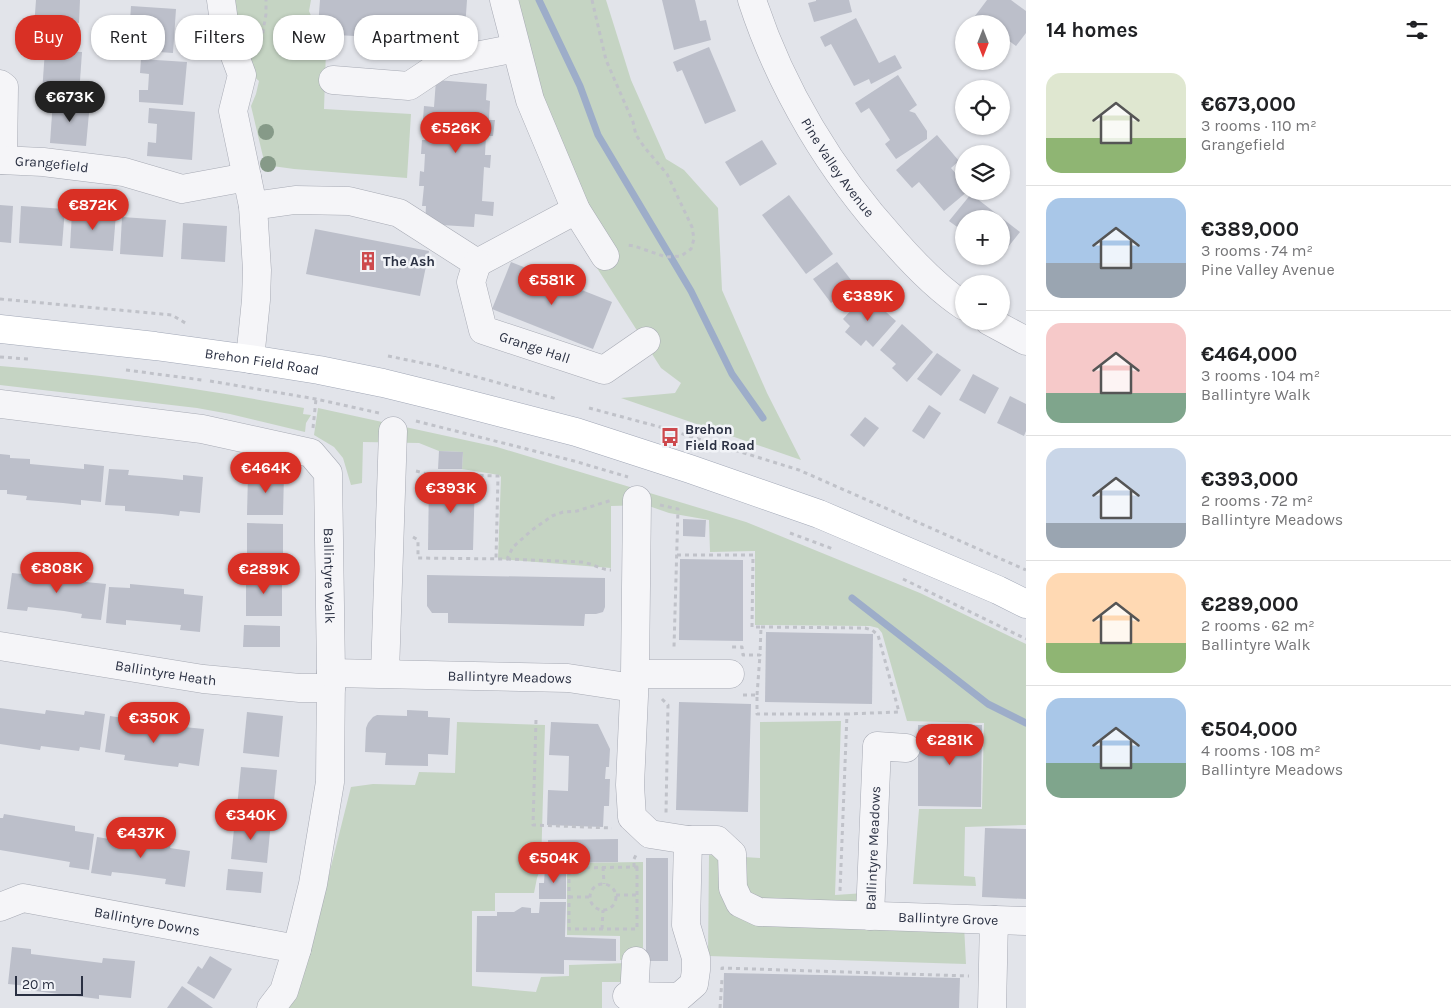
<!DOCTYPE html>
<meta charset="utf-8">
<style>
:root{--surface:#fff;--page:#f2f2f2;--text:#202124;--muted:#757577;--line:#e0e0e0;--accent:#d93025}
body{margin:0;font-family:Karla,sans-serif;background:var(--page);color:var(--text);height:100vh;display:flex;flex-direction:column;font-size:19px;white-space:nowrap}
*{box-sizing:border-box;margin:0}
p{font-size:16px;color:var(--muted)}
.icon{flex:none;width:28px;height:28px;fill:none;stroke:currentColor;stroke-width:2;stroke-linecap:round;stroke-linejoin:round}
.map{position:relative;flex:1;overflow:hidden}
.drawer{display:flex;flex-direction:column;background:var(--surface);width:425px}
.drawer>*{flex:none}
.guide{position:absolute;left:15px;top:15px;width:475px;height:45px;display:flex;gap:10px}
.needle{width:32px;rotate:180deg}
.controls{position:absolute;left:955px;top:15px;display:grid;gap:10px}
.controls a{display:grid;place-items:center;width:55px;height:55px;border-radius:50%;background:var(--surface);box-shadow:0 1px 4px #0004;font-size:25px}
.scale{position:absolute;left:15px;bottom:12px;width:68px;box-sizing:border-box;padding-left:5px;border:2px solid #2a3042;border-top:0;font-size:14px;line-height:18px;white-space:nowrap;color:#2a3042;-webkit-text-stroke:4px #f1f3f7;paint-order:stroke}
.price{position:absolute;translate:-50% -42px;padding:0 11px;border-radius:18px;background:var(--accent);color:#fff;font-size:16px;line-height:32px;filter:drop-shadow(0 1px 2px #0008)}
.price::after{content:'';position:absolute;left:50%;top:30px;width:15px;height:11px;margin-left:-8px;background:inherit;clip-path:polygon(0 0,100% 0,50% 100%)}
.price.on{background:#222;color:#fff}
ul{padding:0;list-style:none}
li{display:flex;align-items:center;gap:15px;height:125px;padding:0 20px}
li+li{border-top:1px solid var(--line)}
li span{display:grid;place-items:center;flex:none;width:140px;height:100px;border-radius:15px;color:#555}
li>.icon{margin-inline-start:auto}
span .icon{width:60px;height:60px;fill:#fffc;stroke-width:1}
li b{font-size:21px}
h2{display:flex;justify-content:space-between;align-items:center;height:60px;padding:0 20px;font-size:21px}
.chip{padding:0 18px;border-radius:20px;background:var(--surface);box-shadow:0 1px 4px #0004;font-size:18px;line-height:45px}
.chip.on{background:var(--accent);color:#fff}
main{display:flex;flex:1;min-height:0}
.map>svg:first-child{display:block}
.green{fill:#c5d4c3}
.lines{fill:none;stroke-linecap:round;stroke-linejoin:round}
.stream{stroke:#9dadc9;stroke-width:7}
.building{fill:#bcbfca}
.minor-casing{stroke:#a7aab4;stroke-width:29}
.major-casing{stroke:#a1a7b6;stroke-width:29}
.path{stroke:#c0c2c9;stroke-width:3;stroke-dasharray:4 4;stroke-linecap:butt}
.minor{stroke:#f5f5f8;stroke-width:28}
.major{stroke:#fff;stroke-width:28}
.tree{fill:#869a88}
.labels{text-anchor:middle;dominant-baseline:central;stroke-width:5;stroke-linejoin:round;paint-order:stroke}
.street-label{font-size:14px;fill:#2a3042;stroke:#f1f3f7}
.poi-label{font-size:14px;font-weight:bold;fill:#2a3042;stroke:#f1f3f7;text-anchor:start}
</style>
<main>
<div class="map">
<svg width="1026" height="1008" viewBox="0 0 1026 1008">
<rect width="100%" height="100%" fill="#e2e4ea"/>
<g class="green">
<polygon points="228,0 311,0 309,11 326,50 324,109 411,114 407,178 294,169 265,165 251,106 256,94 259,81 251,74"/>
<polygon points="514,0 606,0 631,80 666,159 684,170 718,208 722,290 767,393 801,460 621,398 675,393 681,383 661,368 597,268 617,255 585,203 540,102"/>
<path d="M0,366C102,374 203,389 304,408L303,414L311,415L306,423L305,432L230,414L197,408L0,385Z"/>
<polygon points="318,408 497,447 746,522 920,593 1026,644 1026,825 965,827 964,876 975,877 976,886 913,884 919,809 982,809 984,723 907,721 882,633 878,628 870,626 755,625 755,551 710,552 709,520 669,513 646,505 611,506 611,568 498,559 501,477 499,475 462,469 463,452 439,451 419,443 363,442 362,483 351,485 343,458 334,447 314,435"/>
<polygon points="841,721 835,895 865,893 865,922 964,925 966,964 708,956 709,855 760,858 760,722"/>
<polygon points="457,722 545,725 541,867 537,878 534,893 495,893 495,911 472,911 472,986 536,992 541,977 569,976 569,965 627,963 627,982 602,982 602,1008 289,1008 312,942 351,787 373,784 415,785 419,772 455,773"/>
<polygon points="643,862 643,959 620,960 620,936 567,935 567,863"/>
</g>
<g class="lines">
<g class="stream">
<polyline points="539,0 580,86 598,135 691,291 732,374 763,418"/>
<polyline points="852,598 988,704 1026,723"/>
</g>
</g>
<g class="building">
<polygon points="36,0 80,0 79,23 71,22 70,44 33,41"/>
<polygon points="320,0 467,0 465,29 462,28 461,37 438,36 437,46 420,45 421,38 403,37 403,45 389,45 389,38 374,37 374,44 355,43 355,36 336,35 337,28 318,27"/>
<polygon points="662,0 695,0 700,21 706,20 711,40 674,50"/>
<polygon points="816,0 849,0 852,12 814,22 808,3 816,1"/>
<polygon points="987,0 1011,0 1026,11 1026,33 1016,46 1001,35 1001,24 986,24 975,16"/>
<polygon points="131,6 176,9 173,53 130,50 131,39 137,39 139,22 130,21"/>
<polygon points="856,18 879,63 895,55 902,68 871,84 869,79 854,86 831,44 825,47 820,37"/>
<polygon points="709,47 736,111 705,124 682,70 677,72 673,62"/>
<polygon points="45,50 82,52 79,95 42,93"/>
<polygon points="141,59 187,62 183,105 139,102 139,90 148,90 149,74 140,73"/>
<polygon points="898,75 917,105 909,111 915,113 927,131 927,139 896,159 885,144 890,140 869,108 861,113 855,103"/>
<polygon points="436,80 487,84 486,100 490,101 489,120 495,120 493,136 486,136 485,155 491,155 490,168 484,167 482,201 494,202 493,216 475,214 474,227 425,224 426,206 422,206 424,186 419,186 420,171 424,172 425,154 421,154 422,140 427,140 428,119 423,119 424,106 434,107"/>
<polygon points="53,100 90,102 86,146 50,143"/>
<polygon points="149,108 195,112 192,160 147,156 148,142 156,143 157,124 148,123"/>
<polygon points="937,135 959,161 951,168 964,183 964,191 968,191 944,211 919,182 912,188 896,170"/>
<polygon points="762,140 777,164 740,186 725,162"/>
<polygon points="971,194 1020,232 1001,256 1001,219 964,219 964,232 949,221"/>
<polygon points="789,195 833,254 806,274 762,215"/>
<polygon points="0,205 13,206 11,243 0,242"/>
<polygon points="21,206 65,209 62,246 19,243"/>
<polygon points="72,212 116,214 113,251 70,248"/>
<polygon points="122,217 166,220 163,257 120,254"/>
<polygon points="183,223 227,226 225,262 181,259"/>
<polygon points="315,229 429,251 420,296 306,274"/>
<polygon points="511,262 612,302 593,349 492,309"/>
<polygon points="837,262 855,285 831,303 813,279"/>
<polygon points="866,294 896,321 873,347 866,340 861,346 845,332 850,326 843,319"/>
<polygon points="902,324 933,352 907,382 892,368 896,364 880,350"/>
<polygon points="937,353 961,370 941,396 917,379"/>
<polygon points="973,374 999,388 985,414 959,400"/>
<polygon points="1010,396 1026,404 1026,431 1024,436 997,423"/>
<polygon points="929,405 941,413 924,439 912,431"/>
<polygon points="865,417 879,428 864,447 850,435"/>
<polygon points="439,451 463,452 462,469 438,469"/>
<polygon points="0,454 10,455 10,458 30,459 30,464 84,469 84,464 104,466 101,502 81,500 81,505 63,503 26,500 27,496 7,494 7,490 0,490"/>
<polygon points="109,469 129,470 128,475 165,478 183,480 183,475 203,477 200,513 180,511 179,516 162,514 125,511 125,506 105,505"/>
<polygon points="248,474 284,474 283,515 247,515"/>
<polygon points="429,477 475,478 473,550 428,550"/>
<polygon points="683,519 706,520 705,537 683,536"/>
<polygon points="247,523 283,524 283,565 247,564"/>
<polygon points="680,559 743,560 743,641 679,640"/>
<polygon points="32,571 86,578 86,582 106,584 101,620 81,618 82,614 64,611 28,607 27,611 7,609 12,573 32,575"/>
<rect x="246" y="575" width="36" height="41"/>
<polygon points="427,575 605,578 605,607 603,612 596,614 585,614 584,626 448,623 448,613 432,613 427,606"/>
<polygon points="130,584 184,589 184,594 203,596 200,632 180,630 181,625 126,620 126,625 106,623 109,587 130,588"/>
<polygon points="244,625 280,626 280,647 243,647"/>
<polygon points="766,632 873,634 872,704 765,702"/>
<polygon points="679,702 751,704 748,812 676,810"/>
<polygon points="0,708 45,714 46,710 84,715 85,711 105,714 100,750 80,747 79,751 41,746 40,750 0,744"/>
<polygon points="407,710 428,711 428,717 450,718 448,755 428,754 428,766 385,765 386,753 365,752 366,728 368,723 373,717 377,715 407,716"/>
<polygon points="247,712 283,716 279,757 243,753"/>
<polygon points="110,716 130,719 129,724 183,731 184,727 204,729 199,766 179,763 178,767 160,765 124,760 125,755 105,752"/>
<polygon points="551,722 598,724 610,749 609,767 606,767 605,779 610,779 609,806 604,806 603,827 547,825 548,790 568,791 569,756 549,755"/>
<polygon points="918,725 982,725 981,807 918,806"/>
<polygon points="241,767 277,770 273,811 237,807"/>
<polygon points="4,814 75,826 75,831 94,834 89,870 69,867 70,862 0,850 0,818 3,818"/>
<polygon points="235,819 271,822 267,863 231,859"/>
<polygon points="985,828 1026,829 1026,899 982,897"/>
<polygon points="117,836 171,843 170,848 190,851 185,887 165,884 166,879 130,874 112,872 111,876 91,873 97,837 116,840"/>
<polygon points="618,839 618,862 549,863 548,840"/>
<rect x="646" y="858" width="22" height="103"/>
<polygon points="545,867 566,867 566,899 539,899 539,883 544,883"/>
<polygon points="228,869 263,872 261,893 226,890"/>
<polygon points="540,902 566,902 565,937 616,939 616,961 564,960 564,974 476,972 477,916 497,916 497,912 514,912 522,907 531,908 531,913 539,913"/>
<polygon points="12,947 31,949 31,954 102,963 103,958 135,961 131,998 99,995 99,999 27,990 28,986 8,984"/>
<polygon points="210,956 232,969 214,999 187,983 198,966 202,969"/>
<polygon points="724,973 960,978 959,1008 723,1008"/>
<polygon points="182,986 213,1008 167,1008"/>
</g>
<g class="lines">
<g class="minor-casing">
<g id="minor">
<polyline points="221,0 225,29 242,75 233,111 253,206 257,270 256,300 250,359"/>
<polyline points="504,0 530,100 576,210 605,256"/>
<path id="s1" d="M752,0C781,89 831,172 894,241C915,265 937,288 964,306"/>
<polyline points="333,80 409,86 445,62 516,48"/>
<polyline points="0,84 4,87 3,160"/>
<path id="s2" d="M0,160L43,162L124,172L182,189L247,177"/>
<polyline points="253,206 295,200 349,201 399,213 477,263 576,210"/>
<path id="s3" d="M477,263L471,282L483,330L604,370L646,341"/>
<polyline points="989,321 1026,341"/>
<path id="s4" d="M0,404L202,429L311,453L328,473L331,673L330,782L313,884L297,949L284,991L271,1008"/>
<path id="s5" d="M637,500L635,674L630,785L632,817L650,834L688,840H717L732,854L733,888L740,903L759,912L1026,921"/>
<path id="s6" d="M0,646L203,679L300,688H331"/>
<path id="s7" d="M331,673L568,678L634,688"/>
<polyline points="385,673 393,431"/>
<polyline points="635,674 730,674"/>
<path id="s8" d="M0,907L23,898L297,949"/>
<path id="s9" d="M870,916L877,746L906,748"/>
<polyline points="627,996 679,997 694,984 696,970 696,958 686,925 688,840"/>
<polyline points="634,996 636,961"/>
<polyline points="992,1008 994,920"/>
</g>
</g>
<g class="major-casing">
<g id="major">
<path id="s10" d="M0,329L155,346L250,359L319,370L383,383L448,399L576,432L690,469L819,514L998,590L1026,604"/>
</g>
</g>
<g class="path">
<polyline points="592,0 606,60 633,122 636,135 645,148 667,174 692,227 694,239 691,249 681,256 666,257 634,246 627,245"/>
<polyline points="260,49 266,14 266,0"/>
<polyline points="0,299 172,315 187,324"/>
<polyline points="388,356 437,366 557,399"/>
<polyline points="0,357 28,359"/>
<polyline points="126,370 202,380"/>
<polyline points="210,381 316,399 379,413"/>
<polyline points="589,408 660,427 799,470 1026,570"/>
<polyline points="416,421 574,461 628,477"/>
<polyline points="313,428 316,399"/>
<polyline points="416,471 427,474 498,476 496,559"/>
<polyline points="660,505 678,509 674,647 676,647"/>
<polyline points="790,533 833,549"/>
<polyline points="413,537 418,540 418,558 507,559 513,547 532,530 552,516 563,512 577,511 612,500"/>
<polyline points="677,555 753,555 752,627 761,627 760,655 743,655 742,647 732,647"/>
<path d="M507,559L581,562C592,563 601,570 611,570"/>
<polyline points="903,579 1026,639"/>
<polyline points="761,627 865,628 872,630 878,635 899,712 847,714 840,891"/>
<polyline points="743,695 757,695 757,714 847,714"/>
<polyline points="757,695 760,655"/>
<polyline points="662,699 668,705 666,813"/>
<polyline points="536,720 533,825 612,828"/>
<polyline points="603,867 604,884"/>
<polyline points="634,867 634,859 637,853"/>
<polygon points="637,867 637,929 569,929 569,868"/>
<circle cx="603" cy="897" r="13"/>
<polyline points="616,895 637,895"/>
<polyline points="569,897 590,897"/>
<polyline points="602,929 603,910"/>
<polyline points="722,970 722,968 969,976"/>
<polyline points="720,1008 722,979"/>
</g>
<use href="#minor" class="minor"/>
<use href="#major" class="major"/>
</g>
<g class="tree">
<circle cx="266" cy="132" r="8"/>
<circle cx="268" cy="164" r="8"/>
</g>
<defs>
<g id="building-bare" transform="scale(1.5)"><path d="M-4-6H4V6H1V3H-1V6H-4ZM-2.5-4.3h1.7v1.8h-1.7ZM.8-4.3h1.7v1.8H.8ZM-2.5-1h1.7V.8h-1.7ZM.8-1h1.7V.8H.8Z" fill="#cd494d" stroke="#f1f3f7" stroke-width="2.5" paint-order="stroke"/></g>
<g id="bus-bare" transform="scale(1.5)"><path d="M-5-6H5V4H4V6H2V4H-2V6H-4V4H-5ZM-3.5-4V0h7V-4ZM-3.5 1.2v1.5H-2V1.2ZM2 1.2v1.5H3.5V1.2Z" fill="#cd494d" stroke="#f1f3f7" stroke-width="2.5" paint-order="stroke"/></g>
</defs>
<g fill-rule="evenodd">
<use href="#building-bare" x="368" y="261"/>
<use href="#bus-bare" x="670" y="437"/>
</g>
<g class="labels">
<g class="street-label">
<text stroke="none"><textPath href="#s2" startOffset="52">Grangefield</textPath></text>
<text stroke="none"><textPath href="#s1" startOffset="189">Pine Valley Avenue</textPath></text>
<text stroke="none"><textPath href="#s3" startOffset="124">Grange Hall</textPath></text>
<text stroke="none"><textPath href="#s10" startOffset="264">Brehon Field Road</textPath></text>
<text stroke="none"><textPath href="#s4" startOffset="444">Ballintyre Walk</textPath></text>
<text stroke="none"><textPath href="#s6" startOffset="168">Ballintyre Heath</textPath></text>
<text stroke="none"><textPath href="#s7" startOffset="179">Ballintyre Meadows</textPath></text>
<text stroke="none"><textPath href="#s9" startOffset="68">Ballintyre Meadows</textPath></text>
<text stroke="none"><textPath href="#s5" startOffset="691">Ballintyre Grove</textPath></text>
<text stroke="none"><textPath href="#s8" startOffset="151">Ballintyre Downs</textPath></text>
</g>
<g class="poi-label">
<text x="383" y="261">The Ash</text>
<text x="685" y="429">Brehon<tspan x="685" dy="16">Field Road</tspan></text>
</g>
</g>
</svg>
<div class="controls">
<a><svg class="needle" viewBox="-14 -14 28 28"><path d="M0-13l5 13h-10z" fill="#e53935"/><path d="M0 13l5-13h-10z" fill="#757577"/></svg></a>
<a><svg class="icon" aria-label="locate" viewBox="0 0 24 24"><circle cx="12" cy="12" r="6"/><path d="M12 2v4M12 18v4M2 12h4M18 12h4"/></svg></a>
<a><svg class="icon" aria-label="layers" viewBox="0 0 24 24"><path d="M12 4l9 5-9 5-9-5zM3 14l9 5 9-5"/></svg></a>
<a>+</a>
<a>−</a>
</div>
<div class="scale">20 m</div>
<b class="price on" style="left:70px;top:123px">€673K</b>
<b class="price" style="left:456px;top:154px">€526K</b>
<b class="price" style="left:93px;top:231px">€872K</b>
<b class="price" style="left:552px;top:306px">€581K</b>
<b class="price" style="left:868px;top:322px">€389K</b>
<b class="price" style="left:266px;top:494px">€464K</b>
<b class="price" style="left:451px;top:514px">€393K</b>
<b class="price" style="left:57px;top:594px">€808K</b>
<b class="price" style="left:264px;top:595px">€289K</b>
<b class="price" style="left:154px;top:744px">€350K</b>
<b class="price" style="left:950px;top:766px">€281K</b>
<b class="price" style="left:251px;top:841px">€340K</b>
<b class="price" style="left:141px;top:859px">€437K</b>
<b class="price" style="left:554px;top:884px">€504K</b>
<div class="guide">
<a class="chip on">Buy</a>
<a class="chip">Rent</a>
<a class="chip">Filters</a>
<a class="chip">New</a>
<a class="chip">Apartment</a>
</div>
</div>
<section class="drawer">
<h2>14 homes<svg class="icon" aria-label="filters" viewBox="0 0 24 24"><path d="M4 7h16M4 17h16"/><circle cx="9" cy="7" r="2"/><circle cx="15" cy="17" r="2"/></svg></h2>
<ul>
<li><span style="background:linear-gradient(#dfe7d0 65%,#8fb573 0)"><svg class="icon" aria-label="home" viewBox="0 0 24 24"><path d="M3 11l9-7 9 7M6 9v11h12V9"/></svg></span><div><b>€673,000</b><p>3 rooms · 110 m²</p><p>Grangefield</p></div></li>
<li><span style="background:linear-gradient(#a9c7e8 65%,#9aa5b1 0)"><svg class="icon" aria-label="home" viewBox="0 0 24 24"><path d="M3 11l9-7 9 7M6 9v11h12V9"/></svg></span><div><b>€389,000</b><p>3 rooms · 74 m²</p><p>Pine Valley Avenue</p></div></li>
<li><span style="background:linear-gradient(#f6c9c9 70%,#7fa58c 0)"><svg class="icon" aria-label="home" viewBox="0 0 24 24"><path d="M3 11l9-7 9 7M6 9v11h12V9"/></svg></span><div><b>€464,000</b><p>3 rooms · 104 m²</p><p>Ballintyre Walk</p></div></li>
<li><span style="background:linear-gradient(#c9d6e8 75%,#9aa5b1 0)"><svg class="icon" aria-label="home" viewBox="0 0 24 24"><path d="M3 11l9-7 9 7M6 9v11h12V9"/></svg></span><div><b>€393,000</b><p>2 rooms · 72 m²</p><p>Ballintyre Meadows</p></div></li>
<li><span style="background:linear-gradient(#ffd9b3 70%,#8fb573 0)"><svg class="icon" aria-label="home" viewBox="0 0 24 24"><path d="M3 11l9-7 9 7M6 9v11h12V9"/></svg></span><div><b>€289,000</b><p>2 rooms · 62 m²</p><p>Ballintyre Walk</p></div></li>
<li><span style="background:linear-gradient(#a9c7e8 65%,#7fa58c 0)"><svg class="icon" aria-label="home" viewBox="0 0 24 24"><path d="M3 11l9-7 9 7M6 9v11h12V9"/></svg></span><div><b>€504,000</b><p>4 rooms · 108 m²</p><p>Ballintyre Meadows</p></div></li>
</ul>
</section>
</main>
